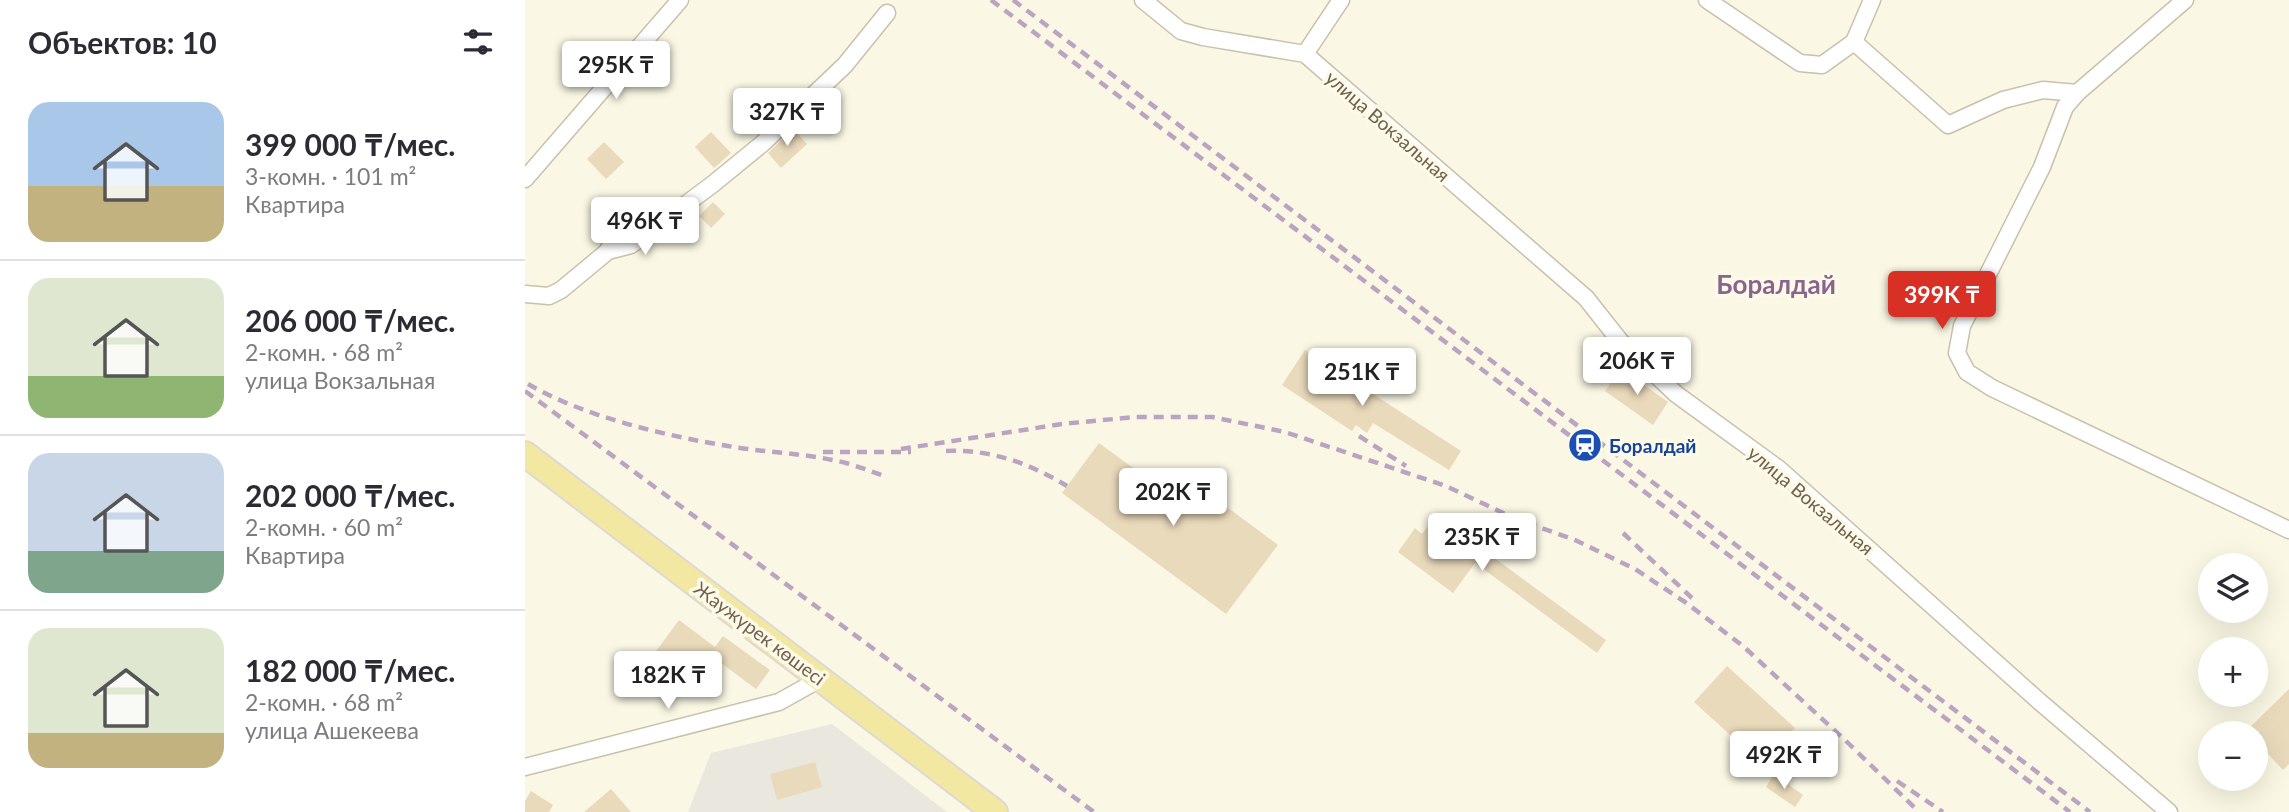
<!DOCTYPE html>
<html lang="ru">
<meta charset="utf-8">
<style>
:root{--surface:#fff;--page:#f2f2f3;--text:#2b2b33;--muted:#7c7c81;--line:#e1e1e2;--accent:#d93025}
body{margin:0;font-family:Lato,sans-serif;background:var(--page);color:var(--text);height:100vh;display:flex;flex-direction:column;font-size:26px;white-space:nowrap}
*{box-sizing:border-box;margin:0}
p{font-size:23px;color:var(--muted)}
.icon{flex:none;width:38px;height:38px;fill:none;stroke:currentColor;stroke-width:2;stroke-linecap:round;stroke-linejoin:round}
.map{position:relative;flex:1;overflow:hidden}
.side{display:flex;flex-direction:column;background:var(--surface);width:525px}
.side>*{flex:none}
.tools{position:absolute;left:1673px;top:553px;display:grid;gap:14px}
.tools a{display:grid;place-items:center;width:70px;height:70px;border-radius:50%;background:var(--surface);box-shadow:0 7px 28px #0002;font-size:35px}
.price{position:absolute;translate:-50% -60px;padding:0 16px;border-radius:7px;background:#fff;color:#222;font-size:23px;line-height:46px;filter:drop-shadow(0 2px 4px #0008)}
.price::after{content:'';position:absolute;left:50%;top:42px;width:21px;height:16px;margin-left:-10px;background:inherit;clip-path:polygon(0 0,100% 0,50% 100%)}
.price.selected{background:var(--accent);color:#fff}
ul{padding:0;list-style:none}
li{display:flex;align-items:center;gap:21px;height:175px;padding:0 28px}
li+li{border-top:2px solid var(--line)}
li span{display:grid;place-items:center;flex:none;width:196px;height:140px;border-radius:21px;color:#555}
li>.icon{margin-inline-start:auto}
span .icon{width:84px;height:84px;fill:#fffc;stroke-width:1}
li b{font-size:30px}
h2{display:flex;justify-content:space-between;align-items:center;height:84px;padding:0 28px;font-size:30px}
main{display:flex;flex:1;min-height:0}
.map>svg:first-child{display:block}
.industrial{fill:#eae7de}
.building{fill:#eadabc}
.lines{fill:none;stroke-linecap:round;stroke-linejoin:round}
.street-casing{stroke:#cac0ac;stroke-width:19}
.primary-casing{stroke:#ddd9d4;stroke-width:28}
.street{stroke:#fff;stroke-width:16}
.primary{stroke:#f3e8a2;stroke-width:24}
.rail{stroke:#bba4c2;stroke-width:4.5;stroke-dasharray:10 7;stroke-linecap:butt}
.labels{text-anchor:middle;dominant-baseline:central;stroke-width:7;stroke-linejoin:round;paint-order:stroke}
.street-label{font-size:19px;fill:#70614c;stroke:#fdfaea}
.transit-label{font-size:19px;font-weight:bold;fill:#164399;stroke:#fdfaea;text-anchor:start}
.district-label{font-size:26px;font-weight:bold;fill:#89648c;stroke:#fdfaea}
</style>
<main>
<section class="side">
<h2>Объектов: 10<svg class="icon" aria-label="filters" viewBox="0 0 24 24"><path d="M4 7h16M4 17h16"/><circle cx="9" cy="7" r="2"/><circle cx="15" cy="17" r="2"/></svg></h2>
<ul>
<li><span style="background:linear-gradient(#a9c7e8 60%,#c2b280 0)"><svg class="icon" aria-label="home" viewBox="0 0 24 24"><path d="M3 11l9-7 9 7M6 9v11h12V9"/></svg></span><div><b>399 000 ₸/мес.</b><p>3-комн. · 101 m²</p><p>Квартира</p></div></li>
<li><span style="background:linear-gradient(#dfe7d0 70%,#8fb573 0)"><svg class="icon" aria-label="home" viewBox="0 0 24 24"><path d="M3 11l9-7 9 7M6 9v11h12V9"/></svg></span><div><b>206 000 ₸/мес.</b><p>2-комн. · 68 m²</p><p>улица Вокзальная</p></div></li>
<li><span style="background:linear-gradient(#c9d6e8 70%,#7fa58c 0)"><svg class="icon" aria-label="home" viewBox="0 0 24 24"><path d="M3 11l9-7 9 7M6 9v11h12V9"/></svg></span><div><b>202 000 ₸/мес.</b><p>2-комн. · 60 m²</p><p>Квартира</p></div></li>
<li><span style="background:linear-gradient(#dfe7d0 75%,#c2b280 0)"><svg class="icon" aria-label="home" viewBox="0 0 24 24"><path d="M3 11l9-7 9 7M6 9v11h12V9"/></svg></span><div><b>182 000 ₸/мес.</b><p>2-комн. · 68 m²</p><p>улица Ашекеева</p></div></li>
</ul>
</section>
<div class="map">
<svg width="1764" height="812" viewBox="0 0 1764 812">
<rect width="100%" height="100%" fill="#faf7e4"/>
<polygon class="industrial" points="307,724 422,812 163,812 186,753"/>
<g class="building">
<polygon points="268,129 282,144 256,168 243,153"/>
<polygon points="186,132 206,153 189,168 170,147"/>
<polygon points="79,142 99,162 81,179 62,159"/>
<polygon points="188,202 200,214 186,228 174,216"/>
<polygon points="780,350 936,451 924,470 848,423 842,433 831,425 827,431 757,385"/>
<polygon points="1096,369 1143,402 1128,425 1080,391"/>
<polygon points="574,443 660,506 675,487 753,545 701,614 537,493"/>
<polygon points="911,515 1081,640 1072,653 950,563 928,593 873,552 890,528 897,534"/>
<polygon points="154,620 190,647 198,636 245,670 231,689 184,654 154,696 118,669"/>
<polygon points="1202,666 1270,728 1237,764 1169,702"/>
<polygon points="1764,689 1764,764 1758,770 1731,741 1731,733 1719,733"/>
<polygon points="290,762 297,787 252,800 245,774"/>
<polygon points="1249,774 1278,795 1270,807 1241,787"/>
<polygon points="86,789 106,812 59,812"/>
<polygon points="6,791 28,805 24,812 0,812 0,801"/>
</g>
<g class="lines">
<g class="street-casing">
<g id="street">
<polyline points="618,0 656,31 678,37 780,54 1061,298 1095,341 1151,394 1254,469 1515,702 1644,812"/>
<polyline points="1182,0 1275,63 1297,65 1329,42 1423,125 1478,100 1518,90 1552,93"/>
<polyline points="1660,0 1552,93 1540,107 1517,167 1437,326 1432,353 1442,372 1467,388 1764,530"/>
<polyline points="1329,42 1347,0"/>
<polyline points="780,54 816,0"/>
<polyline points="0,179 155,0"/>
<polyline points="83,251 93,225 105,219 135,221"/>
<polyline points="0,294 24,296 36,290 83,251 106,245 188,184 238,143 320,65 362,13"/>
<polyline points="0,767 254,702 295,679"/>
</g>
</g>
<g class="primary-casing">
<polyline id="primary" points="0,454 470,812"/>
</g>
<use href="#street" class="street"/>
<use href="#primary" class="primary"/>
<g class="rail">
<polyline points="466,0 1545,812"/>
<polyline points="488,0 1565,812"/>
<path d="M3,384C57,416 141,436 203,446C242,453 282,453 321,463C335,467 348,472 362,477"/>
<polyline points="0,391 569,812"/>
<polyline points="834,436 881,466"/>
<polyline points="376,449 537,424 610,417 687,417 760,432 921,486 989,518 1050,540 1110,569 1160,602 1218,646 1321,741 1394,812"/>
<path d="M421,451C465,449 504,463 542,486"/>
<polyline points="298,452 386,452"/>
<polyline points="1098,533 1167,598"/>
<polyline points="1372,781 1418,812"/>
</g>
</g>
<defs>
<g id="station-disc" transform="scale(1.75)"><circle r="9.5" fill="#1a4fb4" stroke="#fdfaea"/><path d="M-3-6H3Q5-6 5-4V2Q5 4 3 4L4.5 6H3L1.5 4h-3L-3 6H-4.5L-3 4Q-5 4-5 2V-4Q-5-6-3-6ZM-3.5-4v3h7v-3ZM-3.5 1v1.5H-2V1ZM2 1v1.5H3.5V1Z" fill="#fff"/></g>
</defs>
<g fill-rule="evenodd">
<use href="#station-disc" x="1060" y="445"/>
</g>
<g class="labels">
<g class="street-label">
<text transform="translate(863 126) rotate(41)">улица Вокзальная</text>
<text transform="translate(1286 500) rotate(40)">улица Вокзальная</text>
<text transform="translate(235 633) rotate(37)">Жаужүрек көшесі</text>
</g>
<g class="transit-label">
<text x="1084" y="445">Боралдай</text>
</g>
<g class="district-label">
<text x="1251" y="284">Боралдай</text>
</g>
</g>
</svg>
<div class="tools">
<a><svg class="icon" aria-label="layers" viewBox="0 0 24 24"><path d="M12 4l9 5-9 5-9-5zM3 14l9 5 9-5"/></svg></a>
<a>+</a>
<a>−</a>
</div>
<b class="price" style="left:91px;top:101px">295K ₸</b>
<b class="price" style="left:262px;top:148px">327K ₸</b>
<b class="price" style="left:120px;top:257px">496K ₸</b>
<b class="price selected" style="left:1417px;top:331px">399K ₸</b>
<b class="price" style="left:1112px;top:397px">206K ₸</b>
<b class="price" style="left:837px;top:408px">251K ₸</b>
<b class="price" style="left:648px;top:528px">202K ₸</b>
<b class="price" style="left:957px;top:573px">235K ₸</b>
<b class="price" style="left:143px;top:711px">182K ₸</b>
<b class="price" style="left:1259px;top:791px">492K ₸</b>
</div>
</main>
